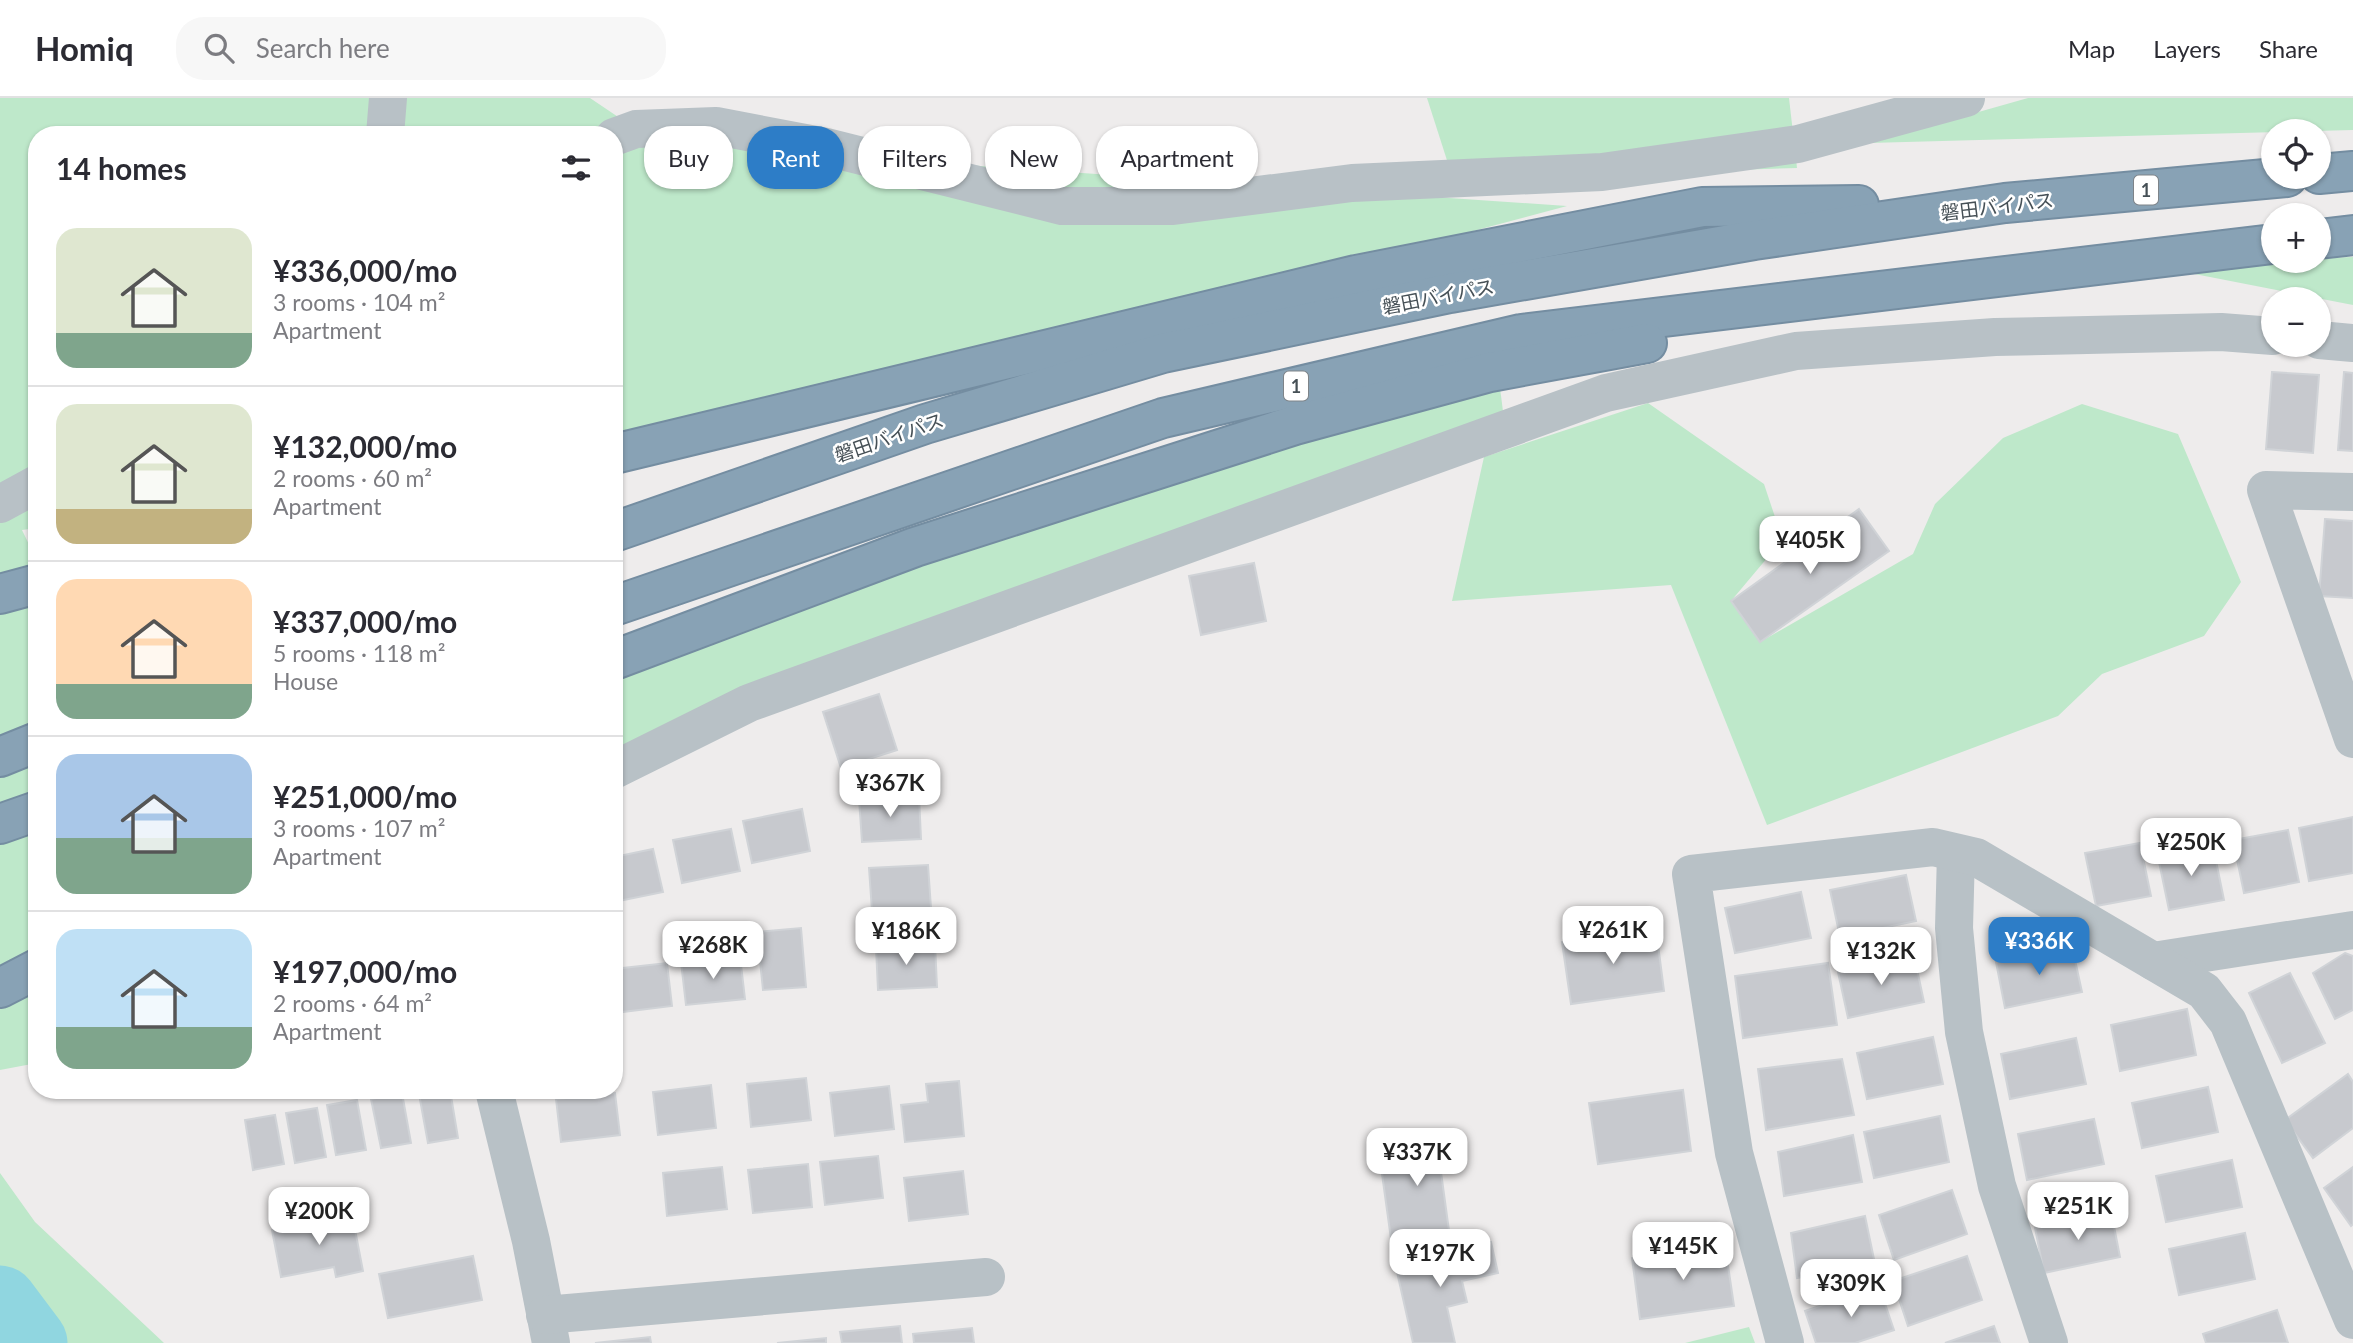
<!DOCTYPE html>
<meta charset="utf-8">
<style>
:root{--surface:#fff;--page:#f7f7f7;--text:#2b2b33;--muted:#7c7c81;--line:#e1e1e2;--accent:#2d7dc7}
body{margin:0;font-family:Lato,"Noto Sans JP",sans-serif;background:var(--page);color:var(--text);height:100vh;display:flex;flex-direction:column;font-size:26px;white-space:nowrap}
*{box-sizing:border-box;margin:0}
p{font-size:23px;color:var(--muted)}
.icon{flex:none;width:38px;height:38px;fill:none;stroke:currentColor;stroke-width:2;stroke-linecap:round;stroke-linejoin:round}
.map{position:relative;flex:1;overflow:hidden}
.sheet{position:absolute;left:28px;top:28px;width:595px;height:973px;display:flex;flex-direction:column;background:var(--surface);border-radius:28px;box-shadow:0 2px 5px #0004}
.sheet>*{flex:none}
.banner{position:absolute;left:644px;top:28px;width:665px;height:63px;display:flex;gap:14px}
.controls{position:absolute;left:2261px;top:21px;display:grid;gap:14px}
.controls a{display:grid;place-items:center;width:70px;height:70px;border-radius:50%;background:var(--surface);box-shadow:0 2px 5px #0004;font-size:35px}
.price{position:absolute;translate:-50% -60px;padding:0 16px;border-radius:14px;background:#fff;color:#222;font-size:23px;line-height:46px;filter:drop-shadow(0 2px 4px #0008)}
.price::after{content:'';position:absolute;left:50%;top:42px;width:21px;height:16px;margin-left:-10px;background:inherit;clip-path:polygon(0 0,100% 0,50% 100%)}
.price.on{background:var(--accent);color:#fff}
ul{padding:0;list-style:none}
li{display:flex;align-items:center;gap:21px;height:175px;padding:0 28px}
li+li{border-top:2px solid var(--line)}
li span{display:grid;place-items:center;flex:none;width:196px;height:140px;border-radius:21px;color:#555}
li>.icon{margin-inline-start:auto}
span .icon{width:84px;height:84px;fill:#fffc;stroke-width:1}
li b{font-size:30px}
h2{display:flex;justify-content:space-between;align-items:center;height:84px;padding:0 28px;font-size:30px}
.chip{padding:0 24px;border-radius:28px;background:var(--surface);box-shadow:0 2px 5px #0004;font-size:24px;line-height:63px}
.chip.on{background:var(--accent);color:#fff}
header{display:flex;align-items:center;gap:42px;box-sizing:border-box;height:98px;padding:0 35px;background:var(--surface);border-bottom:2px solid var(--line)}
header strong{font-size:33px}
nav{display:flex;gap:38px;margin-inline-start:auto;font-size:24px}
.search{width:490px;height:63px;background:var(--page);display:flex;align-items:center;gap:18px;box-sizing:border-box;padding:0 24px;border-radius:28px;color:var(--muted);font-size:26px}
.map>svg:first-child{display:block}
.green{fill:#bee8ca}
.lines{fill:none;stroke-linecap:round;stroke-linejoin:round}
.river{stroke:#90d6e0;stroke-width:75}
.building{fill:#c7c9ce;stroke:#d0d3d7;stroke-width:2}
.highway-casing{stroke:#748da1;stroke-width:42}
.minor{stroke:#b8c1c6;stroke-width:38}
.highway{stroke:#88a2b5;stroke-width:38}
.labels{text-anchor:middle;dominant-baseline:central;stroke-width:5;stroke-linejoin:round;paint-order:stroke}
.shield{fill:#fff;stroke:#7e8489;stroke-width:2}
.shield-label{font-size:18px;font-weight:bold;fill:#465056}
.street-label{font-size:19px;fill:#465056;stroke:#fff}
</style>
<header>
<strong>Homiq</strong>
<div class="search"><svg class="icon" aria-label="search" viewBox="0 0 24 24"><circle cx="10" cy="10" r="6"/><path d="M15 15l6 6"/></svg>Search here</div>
<nav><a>Map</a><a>Layers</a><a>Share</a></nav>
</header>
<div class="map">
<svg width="2353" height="1245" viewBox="0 0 2353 1245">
<rect width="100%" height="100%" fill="#eeecec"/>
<g class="green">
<polygon points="0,0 590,0 636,31 877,61 1567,108 845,300 614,337 614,37 37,37 37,430 22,432 37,463 37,965 0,972"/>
<polygon points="1427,0 1789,0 1797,70 1453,81"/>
<polygon points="2028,0 2353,0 2353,32 1869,45"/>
<polygon points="2353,159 2353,207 2128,163 2319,163 2319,160"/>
<polygon points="1500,290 1504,321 614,674 614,562 1235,360"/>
<polygon points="1648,305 1764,386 1778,428 1773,453 1731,503 1760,544 1913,456 1935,406 2003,340 2082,306 2178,336 2241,484 2204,538 2102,576 2058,618 1767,727 1671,487 1452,503 1484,359"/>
<polygon points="0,1075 35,1124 164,1245 0,1245"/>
<polygon points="1749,1229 1755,1245 1685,1245"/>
</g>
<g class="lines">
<polyline class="river" points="0,1205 30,1245"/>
</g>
<g class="building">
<polygon points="2272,274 2319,277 2313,355 2266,351"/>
<polygon points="2344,274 2353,275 2353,353 2338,352"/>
<polygon points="1859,411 1889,453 1760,544 1731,503"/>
<polygon points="2325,421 2353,423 2353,500 2319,498"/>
<polygon points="1254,465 1266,523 1201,537 1189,478"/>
<polygon points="879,596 897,652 841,670 823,614"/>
<polygon points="919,698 921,741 862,744 859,701"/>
<polygon points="802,711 810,753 752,765 743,723"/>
<polygon points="2353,719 2353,775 2309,783 2299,730"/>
<polygon points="731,731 740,773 682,785 673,742"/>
<polygon points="2288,732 2299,784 2244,795 2233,742"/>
<polygon points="2140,745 2151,798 2096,808 2085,755"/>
<polygon points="2213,748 2224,802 2169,812 2158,759"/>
<polygon points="653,751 663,794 614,804 614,759"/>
<polygon points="928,767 931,810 872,813 869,770"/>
<polygon points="1906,777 1916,823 1840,839 1830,792"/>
<polygon points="1801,794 1811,840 1735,855 1725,810"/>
<polygon points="801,830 806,889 763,892 757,834"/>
<polygon points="1656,831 1664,893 1571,906 1562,844"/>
<polygon points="935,846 937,889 878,892 876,849"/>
<polygon points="2072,848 2082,894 2005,910 1996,864"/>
<polygon points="2345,855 2353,858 2353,912 2335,921 2313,875"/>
<polygon points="1914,857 1924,904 1848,920 1838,874"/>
<polygon points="740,858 745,901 686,907 681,864"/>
<polygon points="667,865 672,908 614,915 614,871"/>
<polygon points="1828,865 1837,927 1743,940 1735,878"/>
<polygon points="2290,875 2325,945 2282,965 2249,895"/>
<polygon points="2187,911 2196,957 2120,973 2111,927"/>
<polygon points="1933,939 1943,986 1867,1001 1857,955"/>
<polygon points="2076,940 2086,986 2010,1001 2001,956"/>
<polygon points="1842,961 1854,1017 1766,1032 1758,971"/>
<polygon points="2348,976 2353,984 2353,1030 2313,1060 2285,1022"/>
<polygon points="806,980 811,1022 751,1029 747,986"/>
<polygon points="959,983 964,1038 905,1044 901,1007 928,1004 926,986"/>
<polygon points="711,987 716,1030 658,1037 653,994"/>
<polygon points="889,988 894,1031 835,1038 830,995"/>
<polygon points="2208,989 2218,1034 2142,1050 2132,1005"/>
<polygon points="450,992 458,1040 428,1045 419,996"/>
<polygon points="1683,992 1691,1053 1598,1066 1589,1005"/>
<polygon points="402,995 411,1045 381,1050 371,1001"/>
<polygon points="615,995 620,1037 561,1044 556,1001"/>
<polygon points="357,1002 366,1052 336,1057 327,1007"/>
<polygon points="317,1010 326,1059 295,1065 286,1015"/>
<polygon points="275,1017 284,1066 253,1072 245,1022"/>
<polygon points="1940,1018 1949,1064 1874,1080 1864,1034"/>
<polygon points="2094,1021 2104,1066 2027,1082 2018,1036"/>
<polygon points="1455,1037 1459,1064 1440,1067 1450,1140 1392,1148 1378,1047"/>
<polygon points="1853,1037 1862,1084 1784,1098 1778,1054"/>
<polygon points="878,1058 883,1100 825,1107 820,1064"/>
<polygon points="2232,1062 2242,1109 2166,1124 2156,1078"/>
<polygon points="808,1066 812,1109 753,1115 748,1072"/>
<polygon points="722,1069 727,1111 667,1118 663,1075"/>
<polygon points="2353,1069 2353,1126 2351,1128 2324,1090"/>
<polygon points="963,1073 968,1116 909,1123 904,1080"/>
<polygon points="1952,1092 1967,1136 1894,1162 1879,1117"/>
<polygon points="2111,1113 2120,1159 2044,1175 2035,1130"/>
<polygon points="352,1116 363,1173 336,1179 334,1169 281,1179 272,1132"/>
<polygon points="1865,1118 1875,1166 1797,1180 1791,1135"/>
<polygon points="2245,1135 2255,1181 2179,1197 2169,1151"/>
<polygon points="1491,1144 1498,1175 1462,1183 1467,1204 1447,1209 1455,1245 1413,1245 1395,1165"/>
<polygon points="1725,1147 1734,1208 1640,1221 1632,1160"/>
<polygon points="473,1158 482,1202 388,1220 379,1176"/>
<polygon points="1967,1158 1982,1202 1908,1228 1893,1183"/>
<polygon points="1879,1188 1894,1232 1855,1245 1816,1245 1805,1213"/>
<polygon points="2277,1212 2288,1245 2206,1245 2203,1236"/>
<polygon points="900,1228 902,1245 842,1245 840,1234"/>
<polygon points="1994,1228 2000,1245 1945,1245"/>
<polygon points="972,1230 974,1245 914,1245 913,1236"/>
<polygon points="650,1239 651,1245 595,1245"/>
<polygon points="826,1240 826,1245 777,1245"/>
</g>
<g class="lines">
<g class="highway-casing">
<g id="highway">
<polyline points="2319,76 2353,73"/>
<polyline points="2319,141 2353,137"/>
<polyline points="614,356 1356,177 1702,109 1859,107"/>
<polyline points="614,434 925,326 1163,255 1450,195 1754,142 2005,105 2287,79"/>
<polyline points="0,496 37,486"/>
<polyline points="614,508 1163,320 1521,236 2273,146"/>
<polyline points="614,562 915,449 1295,327 1490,274 1647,245"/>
<polyline points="0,659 37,644"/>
<polyline points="0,726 37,713"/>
<polyline points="0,890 37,871"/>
</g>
</g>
<g class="minor">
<polyline points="385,37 388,0"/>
<polyline points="614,39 636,31 716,28 826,49 1062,108 1173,108 1352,85 1602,74 1798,46 1966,0"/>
<polyline points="2319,242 2353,245"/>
<polyline points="2353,394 2266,392 2353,641"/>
<polyline points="0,406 37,386"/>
<polyline points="614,672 749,605 1606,295 1796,253 1995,239 2221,234 2273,238"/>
<polyline points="1956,755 1954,830 1964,934 1997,1088 2049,1245"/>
<polyline points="2153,863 2353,832"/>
<polyline points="494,992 531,1143 551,1245"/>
<polyline points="545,1217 986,1179"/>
<polyline points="1785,1245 1734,1055 1691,776 1933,749 1976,759 2204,893 2228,924 2353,1222"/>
</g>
<use href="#highway" class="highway"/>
</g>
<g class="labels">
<g class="shield">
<rect x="2134" y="77.5" width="24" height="29" rx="5"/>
<rect x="1284" y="273.5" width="24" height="29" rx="5"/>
</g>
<g class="shield-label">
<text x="2146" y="92">1</text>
<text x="1296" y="288">1</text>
</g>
<g class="street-label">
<text transform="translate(1997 108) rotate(-7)">磐田バイパス</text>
<text transform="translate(1438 198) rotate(-11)">磐田バイパス</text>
<text transform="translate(889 339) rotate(-19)">磐田バイパス</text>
</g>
</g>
</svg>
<div class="controls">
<a><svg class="icon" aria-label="locate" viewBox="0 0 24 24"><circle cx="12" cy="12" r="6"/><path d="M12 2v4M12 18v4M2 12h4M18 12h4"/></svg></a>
<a>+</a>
<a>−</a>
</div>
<b class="price" style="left:1810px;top:478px">¥405K</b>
<b class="price" style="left:890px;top:721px">¥367K</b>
<b class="price" style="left:2191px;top:780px">¥250K</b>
<b class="price" style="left:1613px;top:868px">¥261K</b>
<b class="price" style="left:906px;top:869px">¥186K</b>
<b class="price on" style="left:2039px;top:879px">¥336K</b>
<b class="price" style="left:713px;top:883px">¥268K</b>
<b class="price" style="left:1881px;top:889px">¥132K</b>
<b class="price" style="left:1417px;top:1090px">¥337K</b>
<b class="price" style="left:2078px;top:1144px">¥251K</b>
<b class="price" style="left:319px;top:1149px">¥200K</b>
<b class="price" style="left:1683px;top:1184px">¥145K</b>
<b class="price" style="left:1440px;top:1191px">¥197K</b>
<b class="price" style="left:1851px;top:1221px">¥309K</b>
<div class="banner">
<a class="chip">Buy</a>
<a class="chip on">Rent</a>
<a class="chip">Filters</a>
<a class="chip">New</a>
<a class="chip">Apartment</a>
</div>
<section class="sheet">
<h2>14 homes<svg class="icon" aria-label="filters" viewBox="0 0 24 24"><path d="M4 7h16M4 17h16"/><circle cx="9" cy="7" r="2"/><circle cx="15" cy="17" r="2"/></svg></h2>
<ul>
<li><span style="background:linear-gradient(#dfe7d0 75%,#7fa58c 0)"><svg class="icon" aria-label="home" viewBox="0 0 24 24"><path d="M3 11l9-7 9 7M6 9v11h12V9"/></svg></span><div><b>¥336,000/mo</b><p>3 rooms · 104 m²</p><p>Apartment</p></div></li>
<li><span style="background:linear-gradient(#dfe7d0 75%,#c2b280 0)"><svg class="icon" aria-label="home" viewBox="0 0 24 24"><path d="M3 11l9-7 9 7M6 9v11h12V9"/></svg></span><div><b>¥132,000/mo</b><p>2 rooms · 60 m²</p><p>Apartment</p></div></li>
<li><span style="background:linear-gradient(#ffd9b3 75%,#7fa58c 0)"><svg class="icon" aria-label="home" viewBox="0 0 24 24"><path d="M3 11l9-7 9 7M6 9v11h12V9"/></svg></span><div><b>¥337,000/mo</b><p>5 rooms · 118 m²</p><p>House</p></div></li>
<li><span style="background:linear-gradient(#a9c7e8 60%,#7fa58c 0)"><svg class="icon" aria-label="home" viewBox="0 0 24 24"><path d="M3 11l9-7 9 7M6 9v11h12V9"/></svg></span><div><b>¥251,000/mo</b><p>3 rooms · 107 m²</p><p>Apartment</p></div></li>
<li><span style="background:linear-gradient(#bfe0f5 70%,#7fa58c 0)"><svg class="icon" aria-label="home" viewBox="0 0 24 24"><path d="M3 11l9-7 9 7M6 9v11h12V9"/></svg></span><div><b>¥197,000/mo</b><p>2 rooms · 64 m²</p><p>Apartment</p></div></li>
</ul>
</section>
</div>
